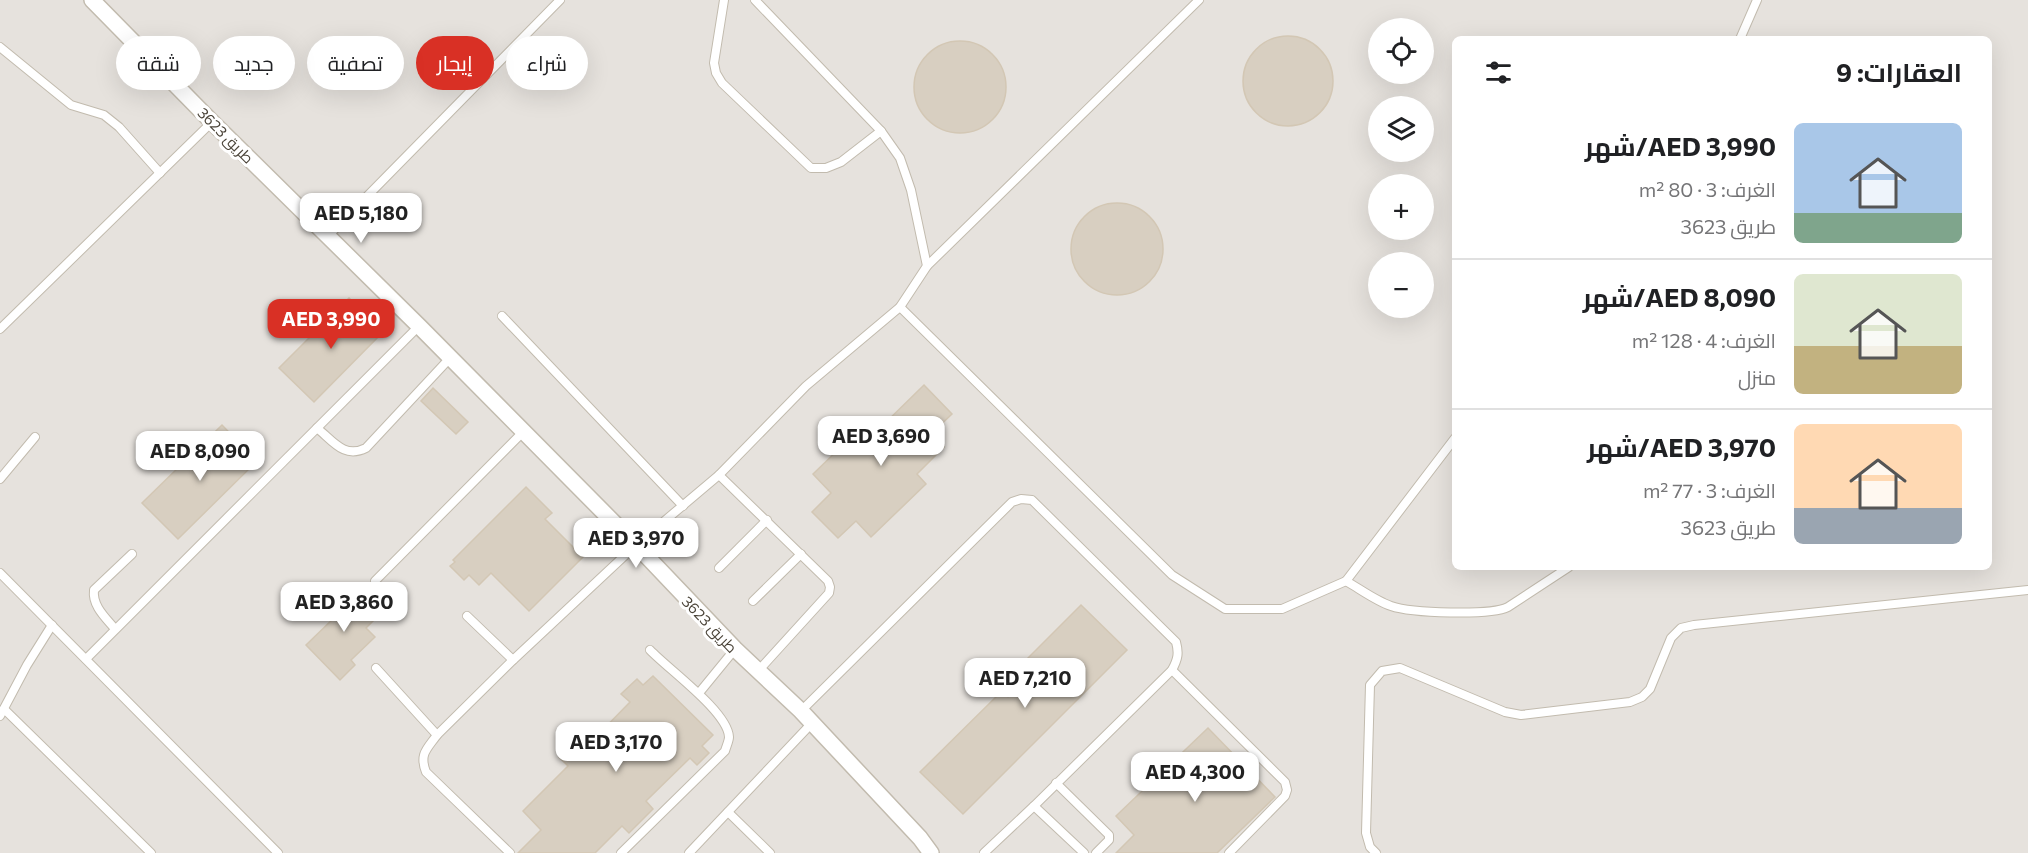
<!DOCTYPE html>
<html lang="ar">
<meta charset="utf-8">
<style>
:root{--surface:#fff;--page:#f6f6f6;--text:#202124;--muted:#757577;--line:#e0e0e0;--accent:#d93025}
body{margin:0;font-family:Commissioner,Cairo,sans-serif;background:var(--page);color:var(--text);direction:rtl;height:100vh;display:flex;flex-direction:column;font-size:22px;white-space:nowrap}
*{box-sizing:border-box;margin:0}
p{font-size:20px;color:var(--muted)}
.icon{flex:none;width:33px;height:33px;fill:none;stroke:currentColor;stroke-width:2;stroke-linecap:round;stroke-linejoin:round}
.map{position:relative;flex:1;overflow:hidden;direction:ltr}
.drawer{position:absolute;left:1452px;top:36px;width:540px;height:534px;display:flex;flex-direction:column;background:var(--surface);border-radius:9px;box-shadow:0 6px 24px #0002;direction:rtl}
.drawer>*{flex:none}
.hud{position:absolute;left:18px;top:36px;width:570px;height:54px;direction:rtl;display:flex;gap:12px}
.tools{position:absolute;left:1368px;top:18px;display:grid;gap:12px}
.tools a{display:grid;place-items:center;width:66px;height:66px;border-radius:50%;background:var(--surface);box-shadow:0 6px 24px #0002;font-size:30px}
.price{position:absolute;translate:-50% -51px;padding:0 14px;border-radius:12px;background:#fff;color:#222;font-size:20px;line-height:39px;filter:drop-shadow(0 2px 3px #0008)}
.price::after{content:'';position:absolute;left:50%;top:36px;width:18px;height:14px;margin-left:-9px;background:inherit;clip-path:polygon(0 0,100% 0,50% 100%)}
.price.on{background:var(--accent);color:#fff}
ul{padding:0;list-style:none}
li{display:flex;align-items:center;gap:18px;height:150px;padding:0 30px}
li+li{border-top:2px solid var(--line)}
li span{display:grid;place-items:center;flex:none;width:168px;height:120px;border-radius:9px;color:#555}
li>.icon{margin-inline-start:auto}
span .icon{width:72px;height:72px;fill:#fffc;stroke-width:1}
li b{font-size:26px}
h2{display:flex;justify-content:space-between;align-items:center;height:72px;padding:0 30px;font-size:26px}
.pill{padding:0 21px;border-radius:27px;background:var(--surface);box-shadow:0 6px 24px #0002;font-size:21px;line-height:54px}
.pill.on{background:var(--accent);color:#fff}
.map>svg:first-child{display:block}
.industrial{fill:#e6e2dd;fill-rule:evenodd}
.building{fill:#d8cfc1;stroke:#d3c7b4;stroke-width:1.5}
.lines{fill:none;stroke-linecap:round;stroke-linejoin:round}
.lane-casing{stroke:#c2bbae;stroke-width:10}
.street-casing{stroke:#c2bbae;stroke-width:18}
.lane{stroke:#fff;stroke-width:8}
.street{stroke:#fff;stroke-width:15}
.labels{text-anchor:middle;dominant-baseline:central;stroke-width:6;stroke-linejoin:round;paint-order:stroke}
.street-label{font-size:15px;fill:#4b4439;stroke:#fff}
</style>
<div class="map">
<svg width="2028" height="853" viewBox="0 0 2028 853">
<rect width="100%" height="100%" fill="#f6f3ec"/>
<path class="industrial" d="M0,0H2028V853H0ZM1378,28H1424V74H1378ZM1455,39H1989V567H1455ZM1378,106H1424V152H1378ZM1378,184H1424V230H1378ZM1378,262H1424V308H1378Z"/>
<g class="building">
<circle cx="1288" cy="81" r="45"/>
<circle cx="960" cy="87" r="46"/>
<circle cx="1117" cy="249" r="46"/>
<polygon points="349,298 383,332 314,402 279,368"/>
<polygon points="924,385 952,414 931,434 944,447 917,474 926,484 871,537 856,521 838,538 812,512 831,493 813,474 868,421 877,431"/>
<polygon points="433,388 468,422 456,434 421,401"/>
<polygon points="222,425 257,461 178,539 142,503"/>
<polygon points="526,487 552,513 545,519 583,557 529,611 491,573 479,585 469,575 464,580 450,566 455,562 453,560"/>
<polygon points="347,585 377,617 366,628 375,637 351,660 355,665 340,680 306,645 336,616 326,606"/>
<polygon points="1081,605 1127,650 963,814 920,772 1002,691 1008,697 1025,680 1016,670"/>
<polygon points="653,676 713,735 702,746 709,753 697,765 690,758 646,801 653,809 629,833 622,826 595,853 518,853 541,830 523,811 568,766 559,757 582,734 591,742 630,702 621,694 637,679 643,685"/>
<polygon points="1208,728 1275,797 1217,853 1116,853 1134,835 1116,816"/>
</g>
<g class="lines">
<g class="lane-casing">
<g id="lane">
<polyline points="724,0 714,63 716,73 722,83 811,168 826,168 841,162 881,131"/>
<polyline points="1740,39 1757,0"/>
<polyline points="0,47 71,105 104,115 119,127 160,173"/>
<polyline points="329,235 560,0"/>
<polyline points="927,266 1199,0"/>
<polyline points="900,307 1172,575 1225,609 1282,609 1346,581 1455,438"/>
<polyline points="502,316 683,506"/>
<polyline points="0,329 212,122"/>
<path d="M317,428C333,441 344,459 366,448L450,358"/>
<polyline points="719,475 828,581 830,587 829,593 759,670"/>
<polyline points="0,479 35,437"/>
<polyline points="719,568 767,520"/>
<polyline points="0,573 278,853"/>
<polyline points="375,581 523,432"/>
<path d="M1346,581C1360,589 1376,601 1391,606C1411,613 1490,616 1508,607L1569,567"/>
<polyline points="753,601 801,554"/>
<polyline points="467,616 513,660"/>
<path d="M115,629C106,618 92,606 94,590L132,554"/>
<polyline points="86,659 419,326"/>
<polyline points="376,668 437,735 513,660 636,545 719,475 806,386 900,307 927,266 911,190 900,158 881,131 755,0"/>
<polyline points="1172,670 1285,782 1287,790 1285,796 1229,853"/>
<polyline points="699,693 735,649"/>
<polyline points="4,709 151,853"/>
<path d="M801,711L1012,502L1021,499L1032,500L1176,642C1179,653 1178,659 1172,670L1034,806L984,853"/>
<polyline points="0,716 27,665 52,625"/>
<path d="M437,735C427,749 419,754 426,772L510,853"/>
<polyline points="1056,783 1109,835 1109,840 1096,853"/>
<polyline points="1034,806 1084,853"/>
<polyline points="728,812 770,853"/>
<path d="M621,853L725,751C726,747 729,741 729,737C728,712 668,669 650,650"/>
<polyline points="689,853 812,723"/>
<polyline points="1376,853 1370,847 1366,833 1370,685 1382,671 1400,668 1505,712 1521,715 1630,702 1642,697 1650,689 1671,638 1681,628 1694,625 2028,590"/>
</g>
</g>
<g class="street-casing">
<polyline id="street" points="92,0 212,122 419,326 636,545 735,649 801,711 920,838 931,853"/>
</g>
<use href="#lane" class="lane"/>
<use href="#street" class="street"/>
</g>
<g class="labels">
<g class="street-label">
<text transform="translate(226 135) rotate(45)">طريق 3623</text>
<text transform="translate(710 624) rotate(46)">طريق 3623</text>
</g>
</g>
</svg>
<div class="tools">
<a><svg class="icon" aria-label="locate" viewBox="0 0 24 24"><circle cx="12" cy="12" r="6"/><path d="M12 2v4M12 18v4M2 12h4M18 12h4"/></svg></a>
<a><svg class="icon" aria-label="layers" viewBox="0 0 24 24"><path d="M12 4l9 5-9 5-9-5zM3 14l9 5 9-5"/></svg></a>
<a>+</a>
<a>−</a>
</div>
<b class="price" style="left:361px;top:244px">AED 5,180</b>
<b class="price on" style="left:331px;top:350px">AED 3,990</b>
<b class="price" style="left:881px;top:467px">AED 3,690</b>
<b class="price" style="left:200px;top:482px">AED 8,090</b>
<b class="price" style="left:636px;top:569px">AED 3,970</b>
<b class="price" style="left:344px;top:633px">AED 3,860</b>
<b class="price" style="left:1025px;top:709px">AED 7,210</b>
<b class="price" style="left:616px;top:773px">AED 3,170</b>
<b class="price" style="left:1195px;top:803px">AED 4,300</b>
<div class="hud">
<a class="pill">شراء</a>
<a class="pill on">إيجار</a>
<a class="pill">تصفية</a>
<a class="pill">جديد</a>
<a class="pill">شقة</a>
</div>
<section class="drawer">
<h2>العقارات: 9<svg class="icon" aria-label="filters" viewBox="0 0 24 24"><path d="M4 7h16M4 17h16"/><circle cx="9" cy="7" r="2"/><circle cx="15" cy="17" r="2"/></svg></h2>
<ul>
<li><span style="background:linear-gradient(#a9c7e8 75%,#7fa58c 0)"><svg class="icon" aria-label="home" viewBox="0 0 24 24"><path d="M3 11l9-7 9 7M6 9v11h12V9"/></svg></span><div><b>AED 3,990/شهر</b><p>الغرف: 3 · 80 m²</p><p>طريق 3623</p></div></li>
<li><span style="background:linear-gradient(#dfe7d0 60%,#c2b280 0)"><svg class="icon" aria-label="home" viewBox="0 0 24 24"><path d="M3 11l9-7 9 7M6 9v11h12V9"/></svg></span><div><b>AED 8,090/شهر</b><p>الغرف: 4 · 128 m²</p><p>منزل</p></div></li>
<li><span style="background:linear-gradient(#ffd9b3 70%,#9aa5b1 0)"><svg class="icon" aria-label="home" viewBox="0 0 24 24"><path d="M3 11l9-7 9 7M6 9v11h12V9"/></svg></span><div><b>AED 3,970/شهر</b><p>الغرف: 3 · 77 m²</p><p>طريق 3623</p></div></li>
</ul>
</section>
</div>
